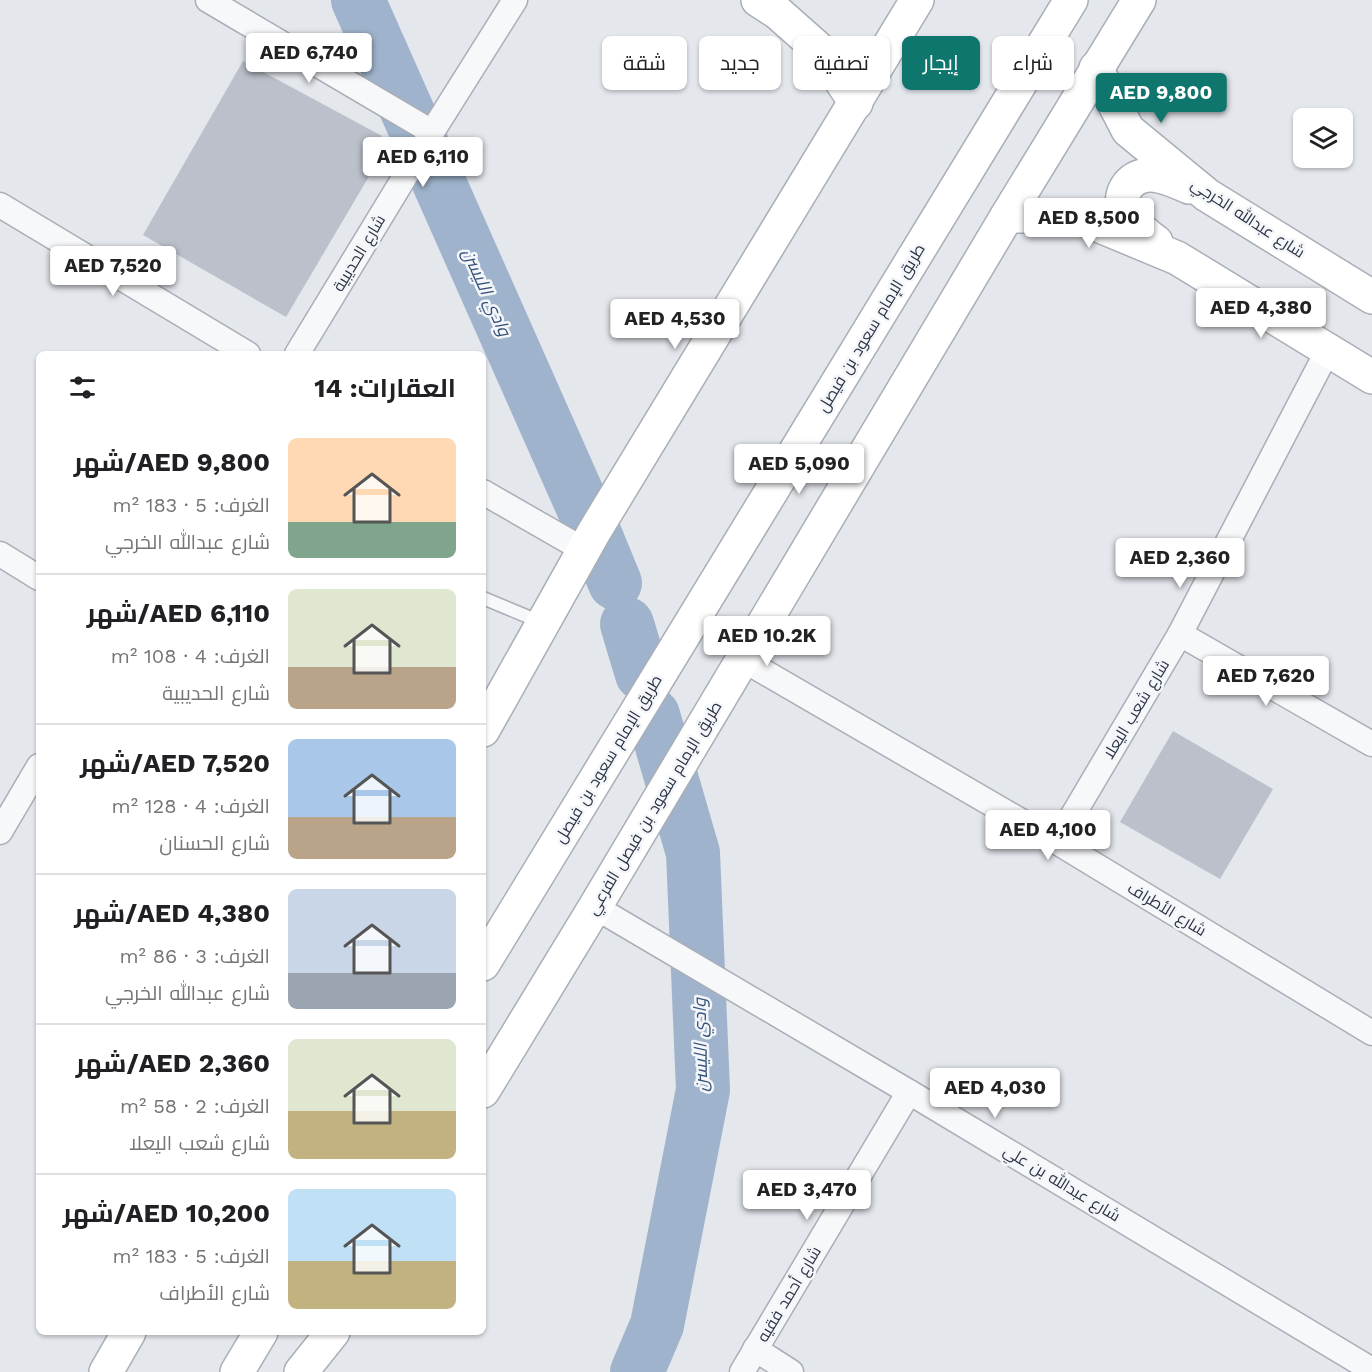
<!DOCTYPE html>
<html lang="ar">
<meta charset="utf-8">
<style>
:root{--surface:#fff;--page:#f6f6f6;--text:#202124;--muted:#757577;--line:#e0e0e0;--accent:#0f766e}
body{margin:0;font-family:"Work Sans",Cairo,sans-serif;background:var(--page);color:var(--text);direction:rtl;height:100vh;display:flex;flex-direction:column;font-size:22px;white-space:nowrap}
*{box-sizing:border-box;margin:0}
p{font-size:20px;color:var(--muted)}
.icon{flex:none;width:33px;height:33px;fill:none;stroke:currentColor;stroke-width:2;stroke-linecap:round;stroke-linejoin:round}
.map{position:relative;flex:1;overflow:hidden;direction:ltr}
.panel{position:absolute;left:36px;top:351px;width:450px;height:984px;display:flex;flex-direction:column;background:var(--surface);border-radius:9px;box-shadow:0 2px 4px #0004;direction:rtl}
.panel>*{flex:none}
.top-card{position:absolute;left:504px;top:36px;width:570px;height:54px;direction:rtl;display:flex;gap:12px}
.controls{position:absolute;left:1293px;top:108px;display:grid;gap:12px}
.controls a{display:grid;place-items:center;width:60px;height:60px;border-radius:9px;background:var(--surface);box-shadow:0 2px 4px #0004;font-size:30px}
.price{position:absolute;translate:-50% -51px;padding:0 14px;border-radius:6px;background:#fff;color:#222;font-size:20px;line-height:39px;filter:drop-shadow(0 2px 3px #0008)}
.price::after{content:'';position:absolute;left:50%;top:36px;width:18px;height:14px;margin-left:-9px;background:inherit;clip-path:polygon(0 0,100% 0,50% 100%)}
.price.on{background:var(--accent);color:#fff}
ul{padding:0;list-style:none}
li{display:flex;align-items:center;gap:18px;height:150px;padding:0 30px}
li+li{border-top:2px solid var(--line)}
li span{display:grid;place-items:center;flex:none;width:168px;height:120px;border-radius:9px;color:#555}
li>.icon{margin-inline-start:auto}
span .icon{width:72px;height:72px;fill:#fffc;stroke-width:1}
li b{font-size:26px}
h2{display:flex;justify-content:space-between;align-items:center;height:72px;padding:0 30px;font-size:26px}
.chip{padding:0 21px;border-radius:9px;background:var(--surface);box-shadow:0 2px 4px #0004;font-size:21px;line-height:54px}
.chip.on{background:var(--accent);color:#fff}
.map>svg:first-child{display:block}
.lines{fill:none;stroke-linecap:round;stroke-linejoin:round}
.river{stroke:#9fb4cc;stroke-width:54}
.building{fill:#bbc0ca}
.lane-casing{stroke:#a9aeb7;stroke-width:15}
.street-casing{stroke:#a9aeb7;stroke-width:27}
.secondary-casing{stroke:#a9aeb7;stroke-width:36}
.lane{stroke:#f7f8fa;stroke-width:12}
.street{stroke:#f7f8fa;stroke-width:24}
.secondary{stroke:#fff;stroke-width:33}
.labels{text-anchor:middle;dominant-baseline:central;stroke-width:5;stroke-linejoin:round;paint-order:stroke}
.street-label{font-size:16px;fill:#2b3445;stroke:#f4f6f9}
.water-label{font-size:18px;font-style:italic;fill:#34527a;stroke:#f4f6f9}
</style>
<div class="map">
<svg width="1372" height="1372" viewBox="0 0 1372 1372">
<rect width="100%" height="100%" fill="#e4e7ec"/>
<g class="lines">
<g class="river">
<polyline points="358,0 594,532 615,583"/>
<polyline points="627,624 642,674"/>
<polyline points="637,1372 657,1325 703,1090 693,853 653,715"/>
</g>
</g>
<g class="building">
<polygon points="243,61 382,136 381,156 286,317 143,235"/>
<polygon points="1173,731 1273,789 1220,879 1120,822"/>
</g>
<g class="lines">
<g class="lane-casing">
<polyline id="lane" points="483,598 543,623"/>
</g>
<g class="street-casing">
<g id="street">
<polyline points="208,0 432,132"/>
<polyline points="0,205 248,354"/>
<polyline points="297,354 432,132 515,0"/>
<polyline points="483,492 584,550"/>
<polyline points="0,554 39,578"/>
<polyline points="1180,634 1372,744"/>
<polyline points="742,659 1057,842 1372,1033"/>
<polyline points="0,832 39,766"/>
<polyline points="1057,842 1180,634 1328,350"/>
<polyline points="595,907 909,1092 1372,1370"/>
<polyline points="755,1349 791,1372"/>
<polyline points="742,1372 909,1092"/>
</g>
</g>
<g class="secondary-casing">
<g id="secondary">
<polyline points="758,0 778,13 822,52 856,103"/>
<polyline points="1096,68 1128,130 1207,195 1372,297"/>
<polyline points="1007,216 1076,216 1177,258 1372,377"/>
<path d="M1156,242C1146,234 1131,224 1125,212C1117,194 1129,177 1148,175C1161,174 1178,182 1189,187"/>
<polyline points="483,730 594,532 917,0"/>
<polyline points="483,964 1071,0"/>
<polyline points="483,1091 595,907 1007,216 1139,0"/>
<polyline points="106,1372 129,1332"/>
<polyline points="237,1372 261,1332"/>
<polyline points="301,1372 333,1332"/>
</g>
</g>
<use href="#lane" class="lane"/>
<use href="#street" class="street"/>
<use href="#secondary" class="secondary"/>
</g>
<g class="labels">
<g class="street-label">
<text transform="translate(1248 218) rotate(33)">شارع عبدالله الخرجي</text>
<text transform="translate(359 253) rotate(-59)">شارع الحديبية</text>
<text transform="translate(871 328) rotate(-59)">طريق الإمام سعود بن فيصل</text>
<text transform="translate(1136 709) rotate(-59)">شارع شعب اليعلا</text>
<text transform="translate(608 759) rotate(-59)">طريق الإمام سعود بن فيصل</text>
<text transform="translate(654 808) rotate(-59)">طريق الإمام سعود بن فيصل الفرعي</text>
<text transform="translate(1167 909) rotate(31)">شارع الأطراف</text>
<text transform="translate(1062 1183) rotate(31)">شارع عبدالله بن علي</text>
<text transform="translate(789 1294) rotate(-59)">شارع أحمد فقيه</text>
</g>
<g class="water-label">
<text transform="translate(487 292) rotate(66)">وادي الليسن</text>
<text transform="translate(700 1045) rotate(-91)">وادي الليسن</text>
</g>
</g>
</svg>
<div class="controls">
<a><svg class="icon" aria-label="layers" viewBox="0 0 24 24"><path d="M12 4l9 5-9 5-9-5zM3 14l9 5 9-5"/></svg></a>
</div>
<b class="price" style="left:309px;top:84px">AED 6,740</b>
<b class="price on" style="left:1161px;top:124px">AED 9,800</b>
<b class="price" style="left:423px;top:188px">AED 6,110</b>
<b class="price" style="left:1089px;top:249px">AED 8,500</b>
<b class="price" style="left:113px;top:297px">AED 7,520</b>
<b class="price" style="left:1261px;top:339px">AED 4,380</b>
<b class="price" style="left:675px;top:350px">AED 4,530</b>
<b class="price" style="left:799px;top:495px">AED 5,090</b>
<b class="price" style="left:1180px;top:589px">AED 2,360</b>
<b class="price" style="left:767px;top:667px">AED 10.2K</b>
<b class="price" style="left:1266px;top:707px">AED 7,620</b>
<b class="price" style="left:1048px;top:861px">AED 4,100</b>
<b class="price" style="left:995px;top:1119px">AED 4,030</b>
<b class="price" style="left:807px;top:1221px">AED 3,470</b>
<div class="top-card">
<a class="chip">شراء</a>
<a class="chip on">إيجار</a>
<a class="chip">تصفية</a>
<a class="chip">جديد</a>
<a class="chip">شقة</a>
</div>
<section class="panel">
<h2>العقارات: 14<svg class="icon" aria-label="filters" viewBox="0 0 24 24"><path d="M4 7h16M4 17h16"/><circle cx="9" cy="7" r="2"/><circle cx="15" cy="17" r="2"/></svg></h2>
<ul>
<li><span style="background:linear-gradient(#ffd9b3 70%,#7fa58c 0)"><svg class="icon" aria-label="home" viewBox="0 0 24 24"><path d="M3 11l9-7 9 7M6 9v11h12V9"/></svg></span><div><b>AED 9,800/شهر</b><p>الغرف: 5 · 183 m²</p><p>شارع عبدالله الخرجي</p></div></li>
<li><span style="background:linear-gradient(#dfe7d0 65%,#b9a48a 0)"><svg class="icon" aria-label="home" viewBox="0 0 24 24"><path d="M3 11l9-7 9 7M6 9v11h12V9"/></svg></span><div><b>AED 6,110/شهر</b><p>الغرف: 4 · 108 m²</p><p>شارع الحديبية</p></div></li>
<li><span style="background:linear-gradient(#a9c7e8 65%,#b9a48a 0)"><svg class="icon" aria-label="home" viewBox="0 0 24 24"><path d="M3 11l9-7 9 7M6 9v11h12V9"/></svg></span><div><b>AED 7,520/شهر</b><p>الغرف: 4 · 128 m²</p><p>شارع الحسنان</p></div></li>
<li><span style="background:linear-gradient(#c9d6e8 70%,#9aa5b1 0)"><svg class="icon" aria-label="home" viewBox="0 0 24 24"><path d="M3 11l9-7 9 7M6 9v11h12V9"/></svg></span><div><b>AED 4,380/شهر</b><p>الغرف: 3 · 86 m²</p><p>شارع عبدالله الخرجي</p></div></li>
<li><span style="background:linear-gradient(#dfe7d0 60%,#c2b280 0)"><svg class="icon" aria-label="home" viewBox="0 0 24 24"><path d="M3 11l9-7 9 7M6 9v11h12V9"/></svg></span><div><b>AED 2,360/شهر</b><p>الغرف: 2 · 58 m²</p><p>شارع شعب اليعلا</p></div></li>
<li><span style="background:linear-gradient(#bfe0f5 60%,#c2b280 0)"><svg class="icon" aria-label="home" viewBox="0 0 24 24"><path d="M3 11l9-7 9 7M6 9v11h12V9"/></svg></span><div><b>AED 10,200/شهر</b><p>الغرف: 5 · 183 m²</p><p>شارع الأطراف</p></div></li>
</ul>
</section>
</div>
